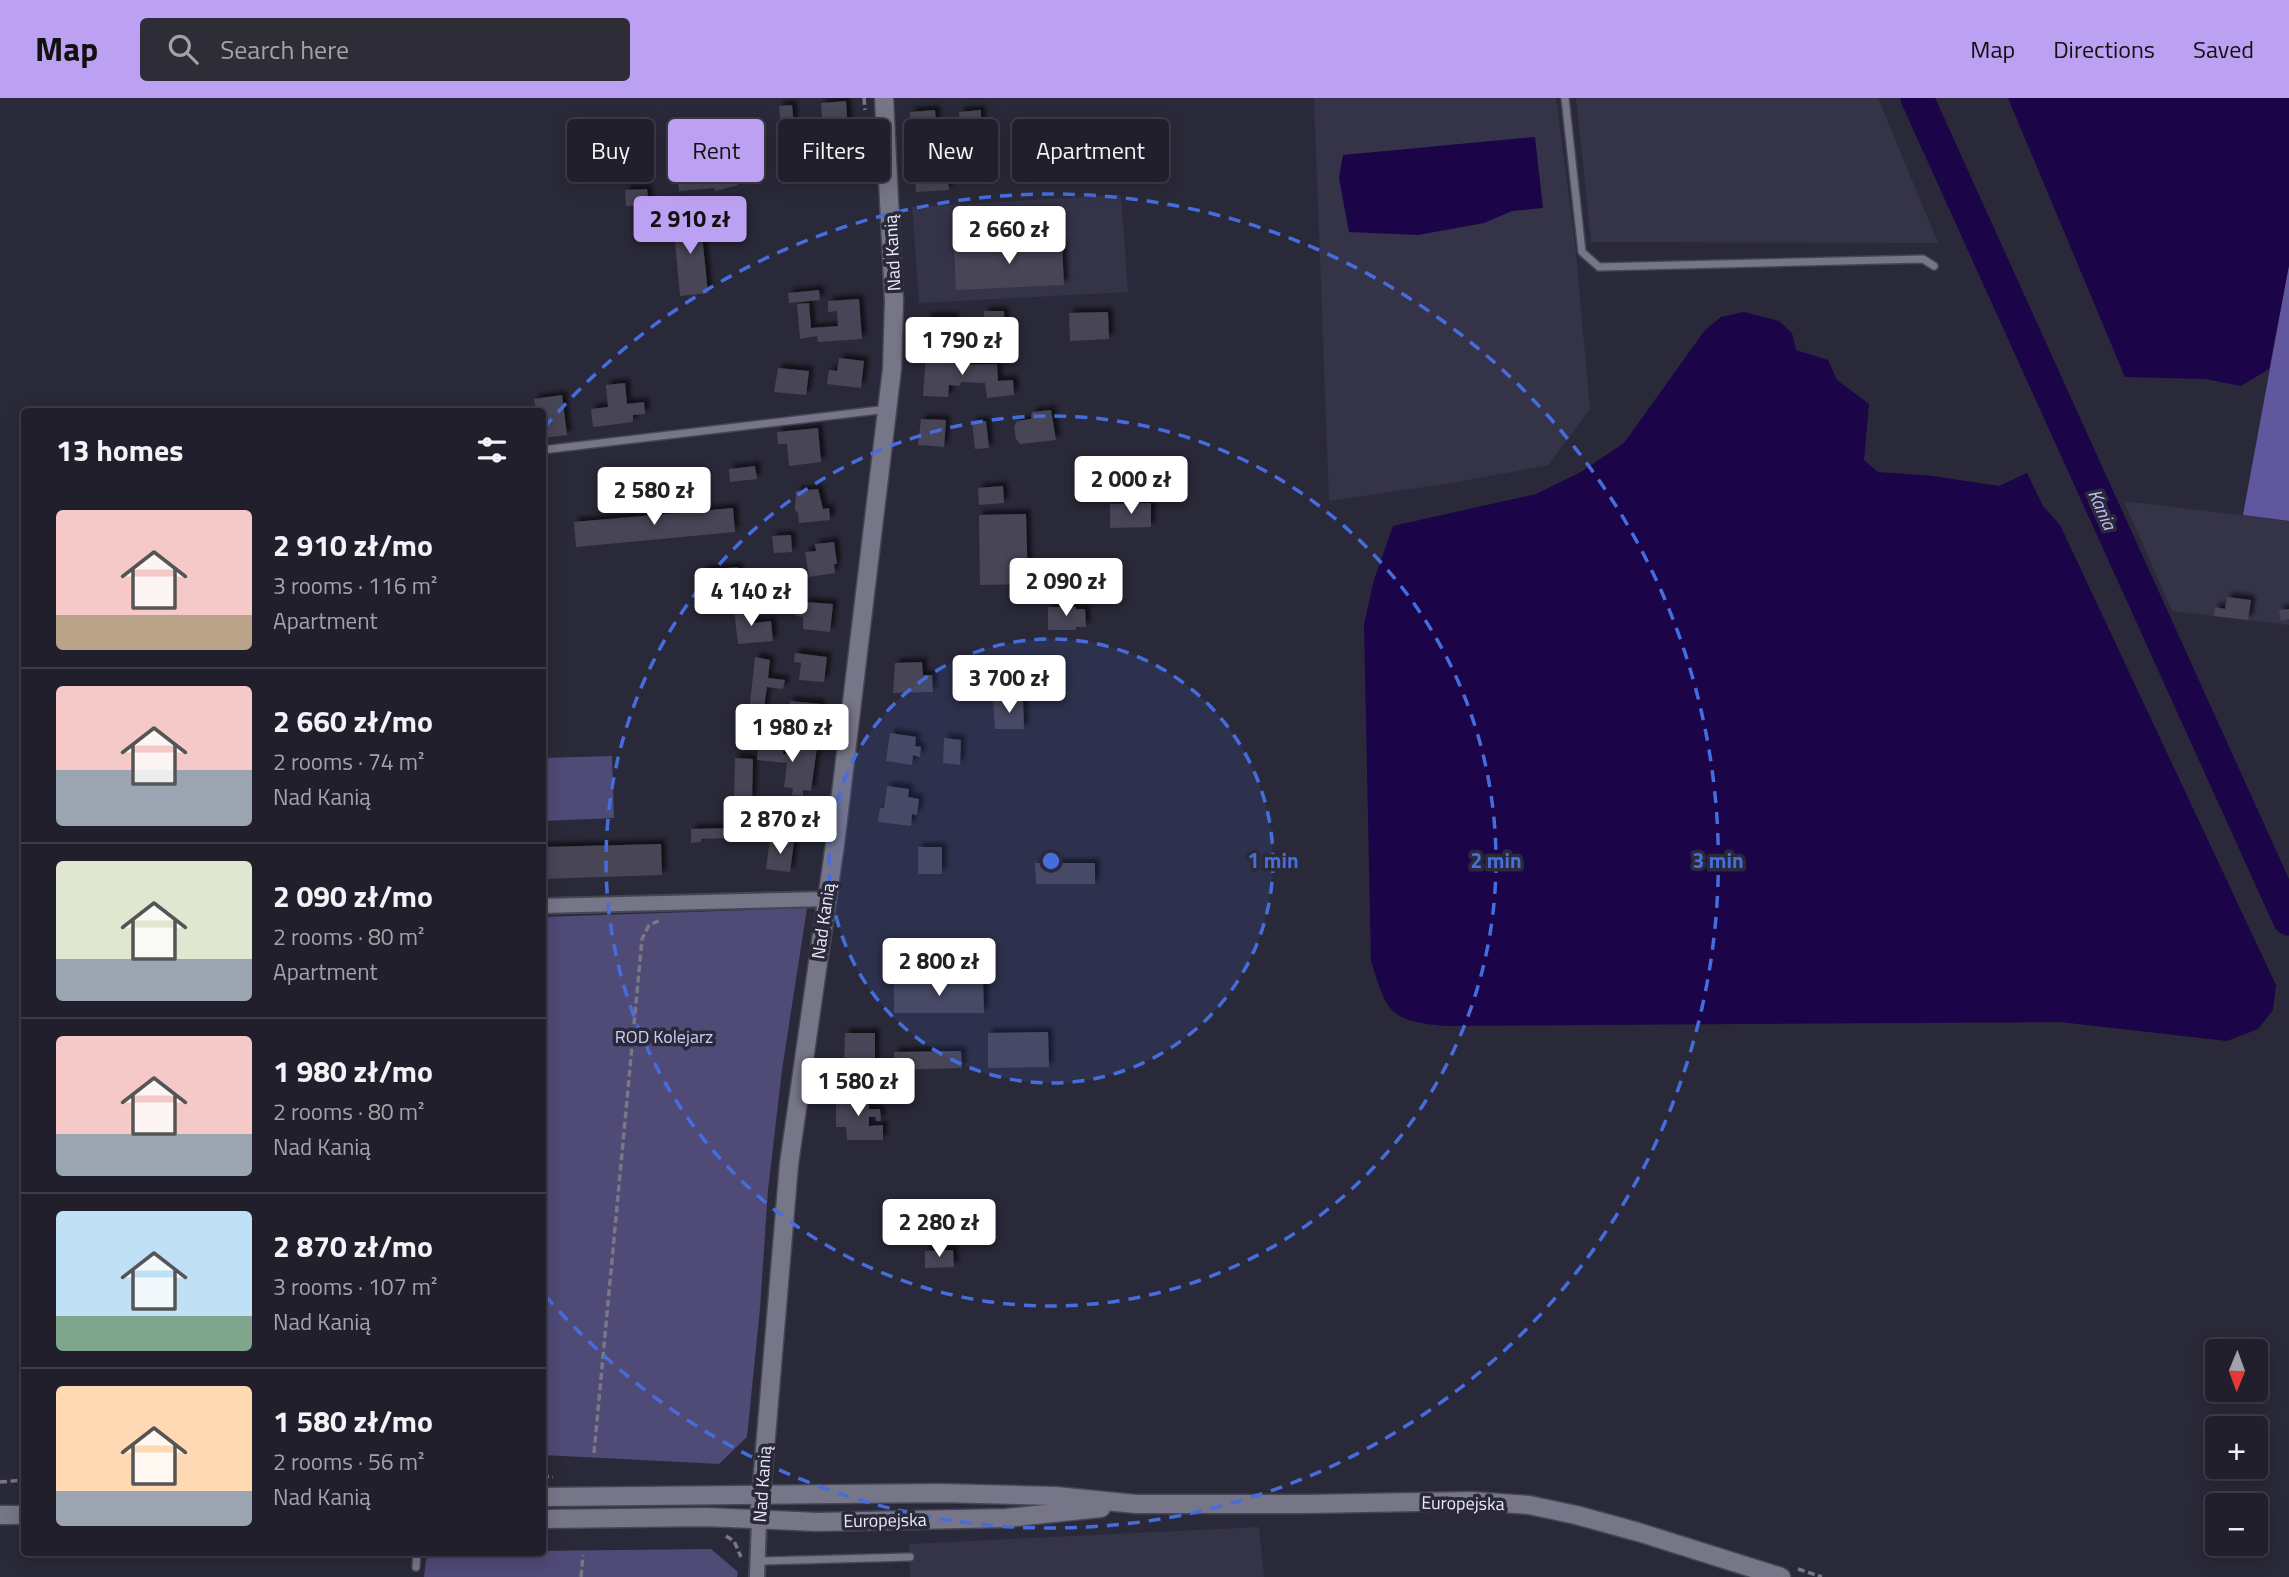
<!DOCTYPE html>
<meta charset="utf-8">
<style>
:root{--surface:#201f2b;--page:#2d2c37;--text:#f1f3f6;--muted:#a2a2a9;--line:#3d3d47;--accent:#bca0f2}
body{margin:0;font-family:"Titillium Web",sans-serif;background:var(--page);color:var(--text);height:100vh;display:flex;flex-direction:column;font-size:26px;white-space:nowrap}
*{box-sizing:border-box;margin:0}
p{font-size:23px;color:var(--muted)}
.icon{flex:none;width:38px;height:38px;fill:none;stroke:currentColor;stroke-width:2;stroke-linecap:round;stroke-linejoin:round}
.map{position:relative;flex:1;overflow:hidden}
.panel{position:absolute;left:21px;top:310px;width:525px;height:1148px;display:flex;flex-direction:column;background:var(--surface);border-radius:7px;box-shadow:0 4px 18px #0003,0 0 0 2px var(--line)}
.panel>*{flex:none}
.guide{position:absolute;left:567px;top:21px;width:665px;height:63px;display:flex;gap:14px}
.needle{width:46px;rotate:181deg}
.controls{position:absolute;left:2205px;top:1241px;display:grid;gap:14px}
.controls a{display:grid;place-items:center;width:63px;height:63px;border-radius:7px;background:var(--surface);box-shadow:0 4px 18px #0003,0 0 0 2px var(--line);font-size:35px}
.price{position:absolute;translate:-50% -60px;padding:0 16px;border-radius:7px;background:#fff;color:#222;font-size:23px;line-height:46px;filter:drop-shadow(0 2px 4px #0008)}
.price::after{content:'';position:absolute;left:50%;top:42px;width:21px;height:16px;margin-left:-10px;background:inherit;clip-path:polygon(0 0,100% 0,50% 100%)}
.price.active{background:var(--accent);color:#111}
ul{padding:0;list-style:none}
li{display:flex;align-items:center;gap:21px;height:175px;padding:0 35px}
li+li{border-top:2px solid var(--line)}
li span{display:grid;place-items:center;flex:none;width:196px;height:140px;border-radius:7px;color:#555}
li>.icon{margin-inline-start:auto}
span .icon{width:84px;height:84px;fill:#fffc;stroke-width:1}
li b{font-size:30px}
h2{display:flex;justify-content:space-between;align-items:center;height:84px;padding:0 35px;font-size:30px}
.chip{padding:0 24px;border-radius:7px;background:var(--surface);box-shadow:0 4px 18px #0003,0 0 0 2px var(--line);font-size:24px;line-height:63px}
.chip.active{background:var(--accent);color:#111}
header{display:flex;align-items:center;gap:42px;box-sizing:border-box;height:98px;padding:0 35px;background:var(--accent);color:#111}
header strong{font-size:33px}
nav{display:flex;gap:38px;margin-inline-start:auto;font-size:24px}
.search{width:490px;height:63px;background:var(--page);display:flex;align-items:center;gap:18px;box-sizing:border-box;padding:0 24px;border-radius:7px;color:var(--muted);font-size:26px}
.map>svg:first-child{display:block}
.built{fill:#343348}
.green{fill:#4f4a76}
.forest{fill:#61579e}
.water{fill:#1b0448}
.lines{fill:none;stroke-linecap:round;stroke-linejoin:round}
.river{stroke:#1b0448;stroke-width:33}
.building{fill:#464556;filter:url(#shadow)}
.service-casing{stroke:#464653;stroke-width:10}
.minor-casing{stroke:#464653;stroke-width:18}
.tertiary-casing{stroke:#464653;stroke-width:21}
.path{stroke:#787785;stroke-width:3.5;stroke-dasharray:7 3.5;stroke-linecap:butt}
.service{stroke:#777688;stroke-width:7}
.minor{stroke:#777688;stroke-width:14}
.tertiary{stroke:#777688;stroke-width:18}
.ring{fill:none;stroke:#466ddd;stroke-width:3.5;stroke-dasharray:12 9}
.labels{text-anchor:middle;dominant-baseline:central;stroke-width:7;stroke-linejoin:round;paint-order:stroke}
.street-label{font-size:18px;fill:#e9e9f3;stroke:#2a2939}
.park-label{font-size:18px;fill:#cfccf5;stroke:#2a2939}
.water-label{font-size:19px;font-style:italic;fill:#c0bbf8;stroke:#2a2939}
.centre{fill:#466ddd;stroke:#2a2939;stroke-width:3.5}
.ring-label{font-size:21px;text-anchor:middle;font-weight:bold;fill:#466ddd;stroke:#2a2939;stroke-width:7;stroke-linejoin:round;paint-order:stroke}
</style>
<header>
<strong>Map</strong>
<div class="search"><svg class="icon" aria-label="search" viewBox="0 0 24 24"><circle cx="10" cy="10" r="6"/><path d="M15 15l6 6"/></svg>Search here</div>
<nav><a>Map</a><a>Directions</a><a>Saved</a></nav>
</header>
<div class="map">
<svg width="2289" height="1479" viewBox="0 0 2289 1479">
<defs>
<filter id="shadow"><feDropShadow dx="4.5" dy="-4.5" stdDeviation="2" flood-color="#0009"/></filter>
</defs>
<rect width="100%" height="100%" fill="#2a2939"/>
<g class="built">
<polygon points="1314,0 1556,0 1575,145 1590,311 1548,367 1452,385 1329,403"/>
<polygon points="1576,0 1878,0 1938,145 1591,144"/>
<polygon points="1121,97 1128,194 919,205 912,109"/>
<polygon points="2124,403 2289,423 2289,527 2172,513"/>
<polygon points="1259,1429 1264,1479 910,1479 909,1446"/>
</g>
<g class="green">
<polygon points="612,658 614,720 543,723 543,660"/>
<polygon points="807,810 782,972 768,1092 760,1210 747,1339 719,1366 543,1357 543,819"/>
<polygon points="711,1451 738,1474 737,1479 424,1479 426,1461 444,1454"/>
</g>
<polygon class="forest" points="2289,167 2289,423 2243,417"/>
<g class="water">
<polygon points="2008,0 2289,0 2289,167 2269,271 2241,288 2205,281 2125,279"/>
<polygon points="1535,39 1543,110 1512,113 1484,125 1418,137 1349,134 1339,80 1343,57"/>
<path d="M1744,214L1779,223L1792,235L1796,252L1828,262L1837,282L1869,306L1864,362L1878,374L1933,378L1999,388L2027,375L2043,408L2060,427L2276,887L2273,912L2258,931L2227,943L2060,924L1443,928C1388,922 1387,914 1371,863L1364,526L1374,482L1393,428L1536,396L1581,374L1624,345L1705,232L1721,219Z"/>
</g>
<g class="lines">
<polyline class="river" points="1917,0 2289,821"/>
</g>
<g class="building">
<polygon points="846,3 849,45 818,48 816,23 822,22 821,5"/>
<polygon points="792,7 795,37 782,38 779,8"/>
<polygon points="935,12 937,36 943,36 944,45 912,47 910,14"/>
<polygon points="981,12 981,36 953,38 951,27 960,26 959,14"/>
<polygon points="1068,42 1069,79 1055,80 1051,43"/>
<polygon points="958,63 960,83 948,83 949,92 916,94 914,66"/>
<polygon points="736,64 738,87 715,93 715,90 679,93 677,75 703,73 703,67"/>
<polygon points="647,91 649,106 626,108 625,92"/>
<polygon points="700,117 708,195 680,198 673,120"/>
<polygon points="1062,145 1064,187 956,192 954,149"/>
<polygon points="819,192 820,202 789,205 788,195"/>
<polygon points="859,201 862,241 818,244 817,238 800,241 797,206 809,205 811,230 838,228 837,213 828,214 828,203"/>
<polygon points="984,213 1004,213 1005,243 985,243"/>
<polygon points="1108,214 1109,241 1070,243 1069,215"/>
<polygon points="926,219 954,219 954,229 961,229 961,237 954,237 955,247 926,247"/>
<polygon points="926,256 955,257 954,267 997,266 998,283 1013,282 1014,297 987,300 985,285 961,284 960,288 949,287 948,299 923,298"/>
<polygon points="839,260 864,263 861,290 827,286 829,272 837,273"/>
<polygon points="778,270 809,273 806,297 774,294"/>
<polygon points="625,285 627,306 644,304 645,316 633,317 633,324 593,329 591,311 608,309 606,287"/>
<polygon points="562,297 567,337 542,340 542,313 536,313 534,301"/>
<polygon points="1051,312 1056,342 1020,346 1016,341 1014,329 1017,323 1031,321 1032,314"/>
<polygon points="921,321 946,322 944,349 918,347"/>
<polygon points="986,323 989,350 975,351 972,324"/>
<polygon points="818,330 821,364 789,368 787,346 778,346 777,334"/>
<polygon points="755,368 757,381 730,384 729,371"/>
<polygon points="696,388 697,401 675,403 673,390"/>
<polygon points="1003,388 1004,405 979,407 978,390"/>
<polygon points="818,391 823,411 829,410 830,422 799,425 798,415 795,412 796,393"/>
<polygon points="1151,405 1151,429 1110,430 1110,406"/>
<polygon points="733,410 735,434 576,449 574,424"/>
<polygon points="1026,416 1028,486 980,487 979,417"/>
<polygon points="791,437 792,454 774,455 772,438"/>
<polygon points="834,444 837,466 834,466 835,475 809,479 805,454 816,453 815,446"/>
<polygon points="738,469 741,494 705,498 702,472"/>
<polygon points="2227,499 2251,502 2248,522 2214,518 2215,509 2225,511"/>
<polygon points="805,504 833,506 830,534 803,531 803,519 795,518 797,506 805,507"/>
<polygon points="752,509 754,525 771,523 773,543 738,546 734,511"/>
<polygon points="1048,509 1076,509 1076,511 1085,511 1086,529 1076,529 1076,532 1048,532"/>
<polygon points="2289,511 2289,521 2281,523 2279,512"/>
<polygon points="795,555 827,559 824,584 799,582 801,565 794,564"/>
<polygon points="755,559 770,562 768,580 785,582 783,591 767,589 763,617 749,615"/>
<polygon points="922,564 923,577 932,577 933,594 893,595 895,565"/>
<polygon points="790,603 821,606 819,631 794,628 795,617 789,616"/>
<polygon points="993,603 1023,603 1024,631 995,631"/>
<polygon points="890,635 916,639 915,648 921,649 920,659 913,657 912,667 886,663"/>
<polygon points="944,640 961,642 960,667 943,665"/>
<polygon points="759,643 784,646 783,656 796,657 797,646 817,649 811,693 803,692 803,698 792,697 793,690 784,689 787,665 757,662"/>
<polygon points="735,660 753,661 752,703 734,702"/>
<polygon points="887,688 909,691 908,699 919,701 917,717 912,716 911,728 878,724 880,710 884,710"/>
<polygon points="799,714 800,725 767,727 766,715"/>
<polygon points="752,716 753,728 745,729 746,739 701,741 701,744 691,745 691,731 734,730 733,718"/>
<polygon points="770,741 794,744 790,774 766,771"/>
<polygon points="661,746 662,777 542,781 542,749"/>
<rect x="918" y="749" width="24" height="27"/>
<polygon points="1035,765 1095,765 1095,786 1036,786"/>
<polygon points="894,884 983,884 984,915 894,915"/>
<polygon points="1048,934 1049,969 988,970 988,935"/>
<polygon points="845,935 875,935 875,969 844,969"/>
<polygon points="961,953 962,970 894,972 894,954"/>
<polygon points="869,998 869,1011 880,1011 881,1023 876,1023 876,1019 869,1019 869,1028 883,1027 883,1042 847,1042 846,1029 836,1029 836,999"/>
<polygon points="953,1152 954,1169 925,1170 925,1153"/>
</g>
<g class="lines">
<g class="service-casing">
<g id="service">
<polyline points="1565,0 1582,154 1599,169 1923,161 1934,168"/>
<polyline points="542,352 888,311"/>
<polyline points="758,1463 910,1459"/>
<polyline points="416,1469 417,1454"/>
</g>
</g>
<g class="minor-casing">
<g id="minor">
<polyline points="542,808 827,801"/>
<polyline points="757,1479 759,1422"/>
</g>
</g>
<g class="tertiary-casing">
<g id="tertiary">
<polyline points="542,1399 940,1395 1055,1398 1136,1406 1307,1406 1472,1403 1529,1407 1576,1417 1638,1434 1781,1479"/>
<polyline points="0,1417 24,1417"/>
<polyline points="542,1421 706,1419 817,1424 1006,1420 1101,1410"/>
<polyline points="759,1422 789,1066 835,746 892,271 894,203 884,0"/>
</g>
</g>
<g class="path">
<polyline points="864,0 865,12"/>
<polyline points="594,1355 642,841 649,827 661,822"/>
<polyline points="542,1378 553,1379"/>
<polyline points="0,1384 24,1382"/>
<polyline points="726,1438 734,1443 741,1459"/>
<polyline points="1798,1471 1822,1479"/>
<polyline points="581,1479 583,1457"/>
</g>
<use href="#service" class="service"/>
<use href="#minor" class="minor"/>
<use href="#tertiary" class="tertiary"/>
</g>
<circle cx="1051" cy="763" r="222" fill="#466ddd" fill-opacity=".12"/>
<g class="ring">
<circle cx="1051" cy="763" r="222"/>
<circle cx="1051" cy="763" r="445"/>
<path d="M544 330A667 667 0 1 1 544 1196"/>
</g>
<g class="labels">
<g class="street-label">
<text transform="translate(892 155) rotate(-93)">Nad Kanią</text>
<text transform="translate(823 823) rotate(-82)">Nad Kanią</text>
<text transform="translate(762 1386) rotate(-86)">Nad Kanią</text>
<text transform="translate(1463 1405) rotate(1)">Europejska</text>
<text transform="translate(885 1422) rotate(-1)">Europejska</text>
</g>
<g class="park-label">
<text x="664" y="938">ROD Kolejarz</text>
</g>
<g class="water-label">
<text transform="translate(2103 411) rotate(66)">Kania</text>
</g>
</g>
<circle cx="1051" cy="763" r="10" class="centre"/>
<g class="ring-label">
<text x="1273" y="770">1 min</text>
<text x="1496" y="770">2 min</text>
<text x="1718" y="770">3 min</text>
</g>
</svg>
<div class="controls">
<a><svg class="needle" viewBox="-14 -14 28 28"><path d="M0-13l5 13h-10z" fill="#e53935"/><path d="M0 13l5-13h-10z" fill="#a2a2a9"/></svg></a>
<a>+</a>
<a>−</a>
</div>
<b class="price active" style="left:690px;top:158px">2 910 zł</b>
<b class="price" style="left:1009px;top:168px">2 660 zł</b>
<b class="price" style="left:962px;top:279px">1 790 zł</b>
<b class="price" style="left:1131px;top:418px">2 000 zł</b>
<b class="price" style="left:654px;top:429px">2 580 zł</b>
<b class="price" style="left:1066px;top:520px">2 090 zł</b>
<b class="price" style="left:751px;top:530px">4 140 zł</b>
<b class="price" style="left:1009px;top:617px">3 700 zł</b>
<b class="price" style="left:792px;top:666px">1 980 zł</b>
<b class="price" style="left:780px;top:758px">2 870 zł</b>
<b class="price" style="left:939px;top:900px">2 800 zł</b>
<b class="price" style="left:858px;top:1020px">1 580 zł</b>
<b class="price" style="left:939px;top:1161px">2 280 zł</b>
<div class="guide">
<a class="chip">Buy</a>
<a class="chip active">Rent</a>
<a class="chip">Filters</a>
<a class="chip">New</a>
<a class="chip">Apartment</a>
</div>
<section class="panel">
<h2>13 homes<svg class="icon" aria-label="filters" viewBox="0 0 24 24"><path d="M4 7h16M4 17h16"/><circle cx="9" cy="7" r="2"/><circle cx="15" cy="17" r="2"/></svg></h2>
<ul>
<li><span style="background:linear-gradient(#f6c9c9 75%,#b9a48a 0)"><svg class="icon" aria-label="home" viewBox="0 0 24 24"><path d="M3 11l9-7 9 7M6 9v11h12V9"/></svg></span><div><b>2 910 zł/mo</b><p>3 rooms · 116 m²</p><p>Apartment</p></div></li>
<li><span style="background:linear-gradient(#f6c9c9 60%,#9aa5b1 0)"><svg class="icon" aria-label="home" viewBox="0 0 24 24"><path d="M3 11l9-7 9 7M6 9v11h12V9"/></svg></span><div><b>2 660 zł/mo</b><p>2 rooms · 74 m²</p><p>Nad Kanią</p></div></li>
<li><span style="background:linear-gradient(#dfe7d0 70%,#9aa5b1 0)"><svg class="icon" aria-label="home" viewBox="0 0 24 24"><path d="M3 11l9-7 9 7M6 9v11h12V9"/></svg></span><div><b>2 090 zł/mo</b><p>2 rooms · 80 m²</p><p>Apartment</p></div></li>
<li><span style="background:linear-gradient(#f6c9c9 70%,#9aa5b1 0)"><svg class="icon" aria-label="home" viewBox="0 0 24 24"><path d="M3 11l9-7 9 7M6 9v11h12V9"/></svg></span><div><b>1 980 zł/mo</b><p>2 rooms · 80 m²</p><p>Nad Kanią</p></div></li>
<li><span style="background:linear-gradient(#bfe0f5 75%,#7fa58c 0)"><svg class="icon" aria-label="home" viewBox="0 0 24 24"><path d="M3 11l9-7 9 7M6 9v11h12V9"/></svg></span><div><b>2 870 zł/mo</b><p>3 rooms · 107 m²</p><p>Nad Kanią</p></div></li>
<li><span style="background:linear-gradient(#ffd9b3 75%,#9aa5b1 0)"><svg class="icon" aria-label="home" viewBox="0 0 24 24"><path d="M3 11l9-7 9 7M6 9v11h12V9"/></svg></span><div><b>1 580 zł/mo</b><p>2 rooms · 56 m²</p><p>Nad Kanią</p></div></li>
</ul>
</section>
</div>
